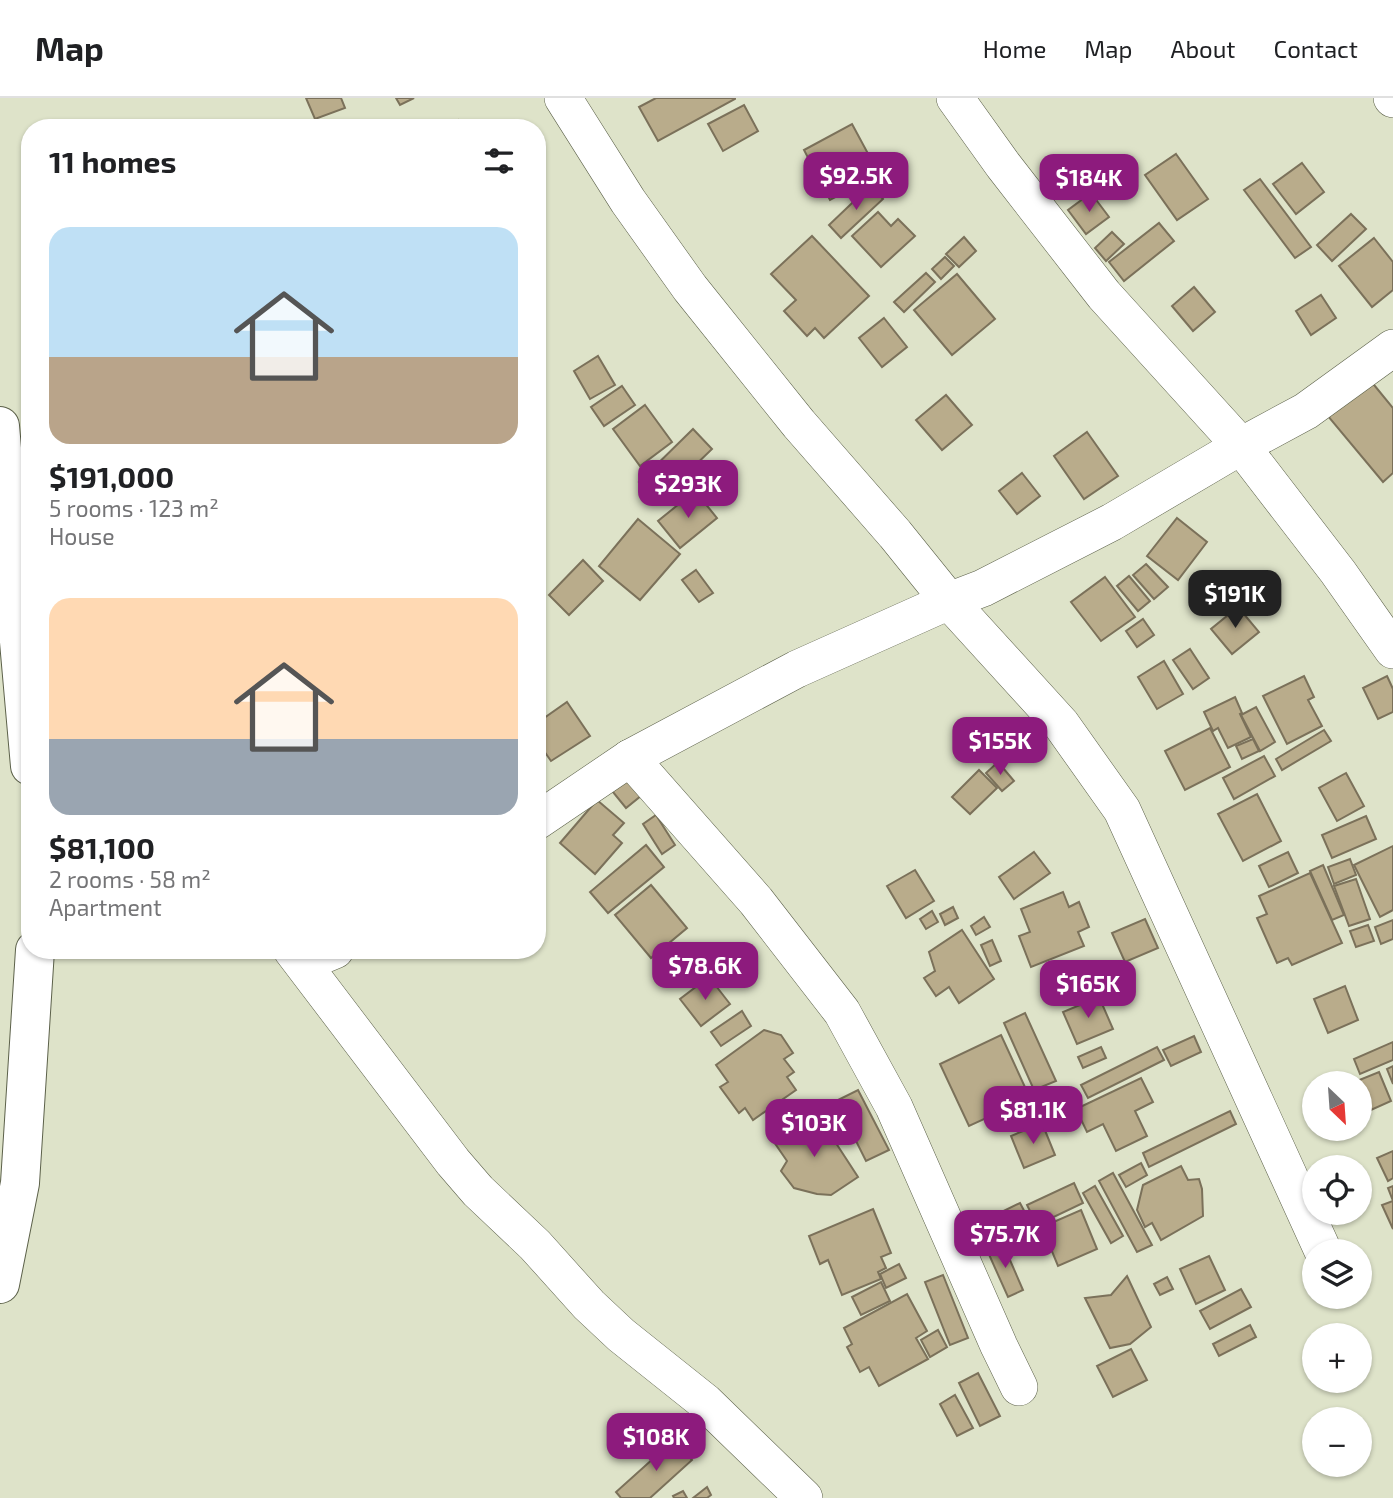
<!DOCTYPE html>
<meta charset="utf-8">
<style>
:root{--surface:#fff;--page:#f6f6f6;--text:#202124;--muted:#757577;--line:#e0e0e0;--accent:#8d1b7d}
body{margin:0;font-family:"Exo 2",sans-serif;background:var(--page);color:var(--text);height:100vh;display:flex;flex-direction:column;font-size:26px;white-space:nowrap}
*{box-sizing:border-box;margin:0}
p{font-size:23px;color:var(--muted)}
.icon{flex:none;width:38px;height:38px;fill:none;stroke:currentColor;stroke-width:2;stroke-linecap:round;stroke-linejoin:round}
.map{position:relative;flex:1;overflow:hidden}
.panel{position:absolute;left:21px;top:21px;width:525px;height:840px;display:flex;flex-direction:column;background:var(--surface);border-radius:28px;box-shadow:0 2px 5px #0004}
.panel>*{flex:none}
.needle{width:46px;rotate:155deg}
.tools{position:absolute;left:1302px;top:973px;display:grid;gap:14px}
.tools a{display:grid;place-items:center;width:70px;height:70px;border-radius:50%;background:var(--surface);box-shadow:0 2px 5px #0004;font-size:35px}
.price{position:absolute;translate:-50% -60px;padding:0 16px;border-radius:14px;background:var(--accent);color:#fff;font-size:23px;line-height:46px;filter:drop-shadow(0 2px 4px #0008)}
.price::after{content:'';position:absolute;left:50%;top:42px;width:21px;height:16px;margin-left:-10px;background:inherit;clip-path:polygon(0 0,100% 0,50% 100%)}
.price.current{background:#222;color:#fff}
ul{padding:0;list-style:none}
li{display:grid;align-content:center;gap:14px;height:371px;padding:0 28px}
li span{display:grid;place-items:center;height:217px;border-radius:21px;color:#555}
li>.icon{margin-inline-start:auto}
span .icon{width:126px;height:126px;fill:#fffc;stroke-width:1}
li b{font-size:30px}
h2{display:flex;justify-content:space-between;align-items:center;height:84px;padding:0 28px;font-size:30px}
header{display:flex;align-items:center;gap:42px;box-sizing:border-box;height:98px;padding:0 35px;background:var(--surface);border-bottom:2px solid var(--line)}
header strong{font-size:33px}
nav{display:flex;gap:38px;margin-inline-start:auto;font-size:24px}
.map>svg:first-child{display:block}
.building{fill:#b9ac8b;stroke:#7b715a;stroke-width:2}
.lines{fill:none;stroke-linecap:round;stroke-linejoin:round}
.minor-casing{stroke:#5c614a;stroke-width:38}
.highway-casing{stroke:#5c614a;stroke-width:40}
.minor{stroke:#fff;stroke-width:37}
.highway{stroke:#fff;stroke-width:38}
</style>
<header>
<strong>Map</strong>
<nav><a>Home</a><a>Map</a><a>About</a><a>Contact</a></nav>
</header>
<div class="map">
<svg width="1393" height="1400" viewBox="0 0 1393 1400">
<rect width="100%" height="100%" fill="#dee3c9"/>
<g class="building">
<polygon points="306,0 341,0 345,10 315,21"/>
<polygon points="396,0 414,0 400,7"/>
<polygon points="656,0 735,0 735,1 658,43 639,9"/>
<polygon points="744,7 758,33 723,53 708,26"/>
<polygon points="458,22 462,30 443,30"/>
<polygon points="852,26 879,76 830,102 804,52"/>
<polygon points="1176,56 1208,101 1177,122 1145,77"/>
<polygon points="1302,65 1324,94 1296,116 1273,86"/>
<polygon points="1260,81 1311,149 1295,160 1244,92"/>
<polygon points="871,87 883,101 841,140 829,127"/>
<polygon points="1091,95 1109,119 1086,136 1068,112"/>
<polygon points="878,114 891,128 898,121 915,138 881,169 852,138"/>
<polygon points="1351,116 1366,131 1332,163 1317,147"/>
<polygon points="1159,125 1174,143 1124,183 1109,164"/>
<polygon points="1112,134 1124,146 1106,163 1095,150"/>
<polygon points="812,138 869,198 824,240 815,230 807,238 784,213 796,202 771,176"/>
<polygon points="964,139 976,153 959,169 946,156"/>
<polygon points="1374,140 1393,164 1393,192 1372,209 1339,168"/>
<polygon points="945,159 954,168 941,181 932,171"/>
<polygon points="926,175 935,184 904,214 894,204"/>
<polygon points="957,176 995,221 952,257 914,212"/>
<polygon points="1194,189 1215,214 1193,233 1172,208"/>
<polygon points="1321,197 1336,220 1311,237 1296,213"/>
<polygon points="884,220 907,249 882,269 859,240"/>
<polygon points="598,258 615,287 590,301 574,273"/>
<polygon points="1370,282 1393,310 1393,375 1383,384 1327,317"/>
<polygon points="622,288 635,307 604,328 591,309"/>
<polygon points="946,297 972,327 942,352 916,322"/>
<polygon points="645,307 672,344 640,368 613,331"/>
<polygon points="693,331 712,351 658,403 639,384"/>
<polygon points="1087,334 1118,378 1084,401 1054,358"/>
<polygon points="1022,375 1040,398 1017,416 999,393"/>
<polygon points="695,393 717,420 680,450 658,423"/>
<polygon points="1177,420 1207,444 1178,482 1147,458"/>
<polygon points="638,421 680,456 640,502 599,468"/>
<polygon points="583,462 603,483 569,517 549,497"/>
<polygon points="1146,466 1168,489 1154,501 1133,477"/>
<polygon points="696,472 713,495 699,504 682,482"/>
<polygon points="1129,478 1150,503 1138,513 1117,488"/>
<polygon points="1105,479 1135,519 1101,543 1071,504"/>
<polygon points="1238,509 1259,534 1232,556 1211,531"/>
<polygon points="1143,521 1154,537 1137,549 1126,533"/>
<polygon points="1190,551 1209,580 1193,591 1173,562"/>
<polygon points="1164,563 1183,596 1157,611 1138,579"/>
<polygon points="1304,578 1314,599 1308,602 1322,628 1287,646 1263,598"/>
<polygon points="1387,578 1393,591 1393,614 1378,621 1363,590"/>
<polygon points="1235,599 1242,615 1240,616 1251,639 1228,650 1218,630 1213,633 1204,614"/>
<polygon points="567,604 590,638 551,663 537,643 537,625"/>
<polygon points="1256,609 1275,644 1260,653 1241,617"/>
<polygon points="1210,630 1230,669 1185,692 1165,653"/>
<polygon points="1324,632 1331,643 1282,672 1276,661"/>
<polygon points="1253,641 1259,653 1242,661 1236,648"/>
<polygon points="1264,658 1275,678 1234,701 1223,680"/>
<polygon points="998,664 1014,683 1002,693 986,675"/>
<polygon points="979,672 997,690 970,716 952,699"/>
<polygon points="624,675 642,697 626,710 608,688"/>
<polygon points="1346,675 1364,708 1337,723 1319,690"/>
<polygon points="1257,696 1281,743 1243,763 1218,716"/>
<polygon points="597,702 624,725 613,737 622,745 595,776 560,745"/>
<polygon points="656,717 675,747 662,756 643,726"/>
<polygon points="1366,718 1376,741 1332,760 1322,737"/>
<polygon points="646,747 664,769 608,815 590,794"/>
<polygon points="1393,748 1393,812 1380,819 1354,767"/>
<polygon points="1034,754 1050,775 1014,801 999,779"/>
<polygon points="1288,754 1298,775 1269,789 1259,768"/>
<polygon points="1350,761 1356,777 1334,786 1328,769"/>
<polygon points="1323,767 1344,817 1332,822 1310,773"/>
<polygon points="915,772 934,803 906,820 887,788"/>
<polygon points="1310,775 1342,845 1292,867 1288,860 1277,865 1257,820 1267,816 1259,798"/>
<polygon points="1356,781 1370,821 1349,828 1334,788"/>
<polygon points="651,787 687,830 651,860 615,817"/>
<polygon points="1063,794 1069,809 1079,804 1089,829 1078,834 1084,848 1031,869 1019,838 1030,834 1021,811"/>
<polygon points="953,809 958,820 945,827 940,816"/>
<polygon points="932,813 938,824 926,831 920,821"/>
<polygon points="984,819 990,829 976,837 971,828"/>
<polygon points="1145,821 1158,850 1125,864 1112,835"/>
<polygon points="1393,822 1393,841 1381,846 1375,829"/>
<polygon points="1368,827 1374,843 1356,849 1350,833"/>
<polygon points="962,832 994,881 959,905 949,889 936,898 924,880 935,873 929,854"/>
<polygon points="992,842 1001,863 990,868 981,847"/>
<polygon points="709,879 730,906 701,928 680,901"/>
<polygon points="1345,888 1358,922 1328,935 1314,901"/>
<polygon points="1099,899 1113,931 1077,946 1063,914"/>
<polygon points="742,913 751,928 721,948 711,934"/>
<polygon points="1025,915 1056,983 1034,992 1004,925"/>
<polygon points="764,932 781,937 793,955 784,961 794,974 787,979 796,992 753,1022 745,1010 739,1015 720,989 728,984 716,967"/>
<polygon points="1001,937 1030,1000 969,1028 940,966"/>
<polygon points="1194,938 1201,954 1171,968 1163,952"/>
<polygon points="1393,944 1393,962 1360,976 1354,961"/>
<polygon points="1101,949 1106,960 1083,970 1078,959"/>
<polygon points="1157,949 1164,962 1088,1000 1081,987"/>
<polygon points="1393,968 1393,986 1387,971"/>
<polygon points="1379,974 1391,1003 1362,1016 1360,985 1352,985"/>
<polygon points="1141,980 1153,1004 1135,1013 1147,1038 1116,1053 1103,1026 1087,1034 1076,1011"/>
<polygon points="858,992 889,1052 866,1063 836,1003"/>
<polygon points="1230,1013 1236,1026 1149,1069 1143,1055"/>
<polygon points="817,1016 858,1079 831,1097 817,1096 794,1090 781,1073 787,1063 774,1044"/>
<polygon points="1042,1025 1055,1057 1024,1070 1011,1038"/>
<polygon points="1393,1053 1393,1080 1388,1083 1377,1060"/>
<polygon points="1141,1065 1147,1077 1126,1089 1119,1077"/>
<polygon points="1181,1068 1188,1082 1199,1081 1202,1091 1203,1118 1161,1142 1152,1125 1145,1129 1137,1112 1143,1087"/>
<polygon points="1113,1075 1152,1147 1137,1154 1099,1083"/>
<polygon points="1074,1085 1083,1105 1037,1127 1027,1107"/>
<polygon points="1095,1088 1123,1138 1111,1145 1083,1095"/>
<polygon points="1393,1088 1393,1131 1382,1107 1393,1103 1388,1090"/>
<polygon points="1020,1105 1030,1124 985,1146 975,1127"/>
<polygon points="873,1111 891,1155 881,1159 886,1170 878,1174 881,1181 842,1197 828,1162 820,1166 809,1138"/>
<polygon points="1081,1112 1097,1151 1058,1168 1042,1129"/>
<polygon points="1003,1146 1023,1192 1008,1199 987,1152"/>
<polygon points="1209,1158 1225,1192 1196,1206 1180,1171"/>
<polygon points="899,1166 906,1180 886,1190 880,1176"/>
<polygon points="943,1177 968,1240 950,1247 925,1184"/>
<polygon points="1127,1178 1151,1229 1130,1246 1110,1250 1085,1200 1111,1197"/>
<polygon points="1167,1179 1173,1191 1160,1197 1154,1186"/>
<polygon points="881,1184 890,1203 861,1217 852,1199"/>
<polygon points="1241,1191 1251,1209 1210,1231 1200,1213"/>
<polygon points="907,1196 927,1233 916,1240 928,1261 879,1288 869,1269 860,1274 847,1249 852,1246 844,1230"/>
<polygon points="1250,1227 1256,1239 1219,1258 1213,1246"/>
<polygon points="938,1232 947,1249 930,1259 921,1242"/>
<polygon points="1131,1251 1147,1282 1113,1299 1097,1268"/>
<polygon points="978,1275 1000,1318 980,1328 959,1285"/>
<polygon points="955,1297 973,1330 957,1338 940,1306"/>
<polygon points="674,1342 692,1362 650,1400 621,1400 616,1394"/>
<polygon points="707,1389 711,1397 707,1400 693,1400"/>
<polygon points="683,1393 687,1400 674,1400 673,1398"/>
</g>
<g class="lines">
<g class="minor-casing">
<g id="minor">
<polyline points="563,0 628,103 690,190 799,326 895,436 949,503 1061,626 1122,712 1323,1153"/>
<polyline points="955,0 1003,67 1104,197 1241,348 1338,474 1393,552"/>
<polyline points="1392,0 1393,1"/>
<polyline points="630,660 756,803 842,914 894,1009 999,1248 1019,1289"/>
<polyline points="537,723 630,660 797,571 949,503 983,490 1112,424 1241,348 1306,313 1393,250"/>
<polyline points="292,852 453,1064 478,1093 535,1147 589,1207 621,1237 705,1304 804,1400"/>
<polyline points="299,852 311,862 335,852"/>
</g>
</g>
<g class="highway-casing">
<g id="highway">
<polyline points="0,328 30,668"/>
<polyline points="0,1186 20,1085 35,852"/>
</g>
</g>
<use href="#minor" class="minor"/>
<use href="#highway" class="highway"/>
</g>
</svg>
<div class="tools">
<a><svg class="needle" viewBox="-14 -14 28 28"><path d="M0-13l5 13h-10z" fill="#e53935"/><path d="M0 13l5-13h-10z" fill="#757577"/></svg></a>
<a><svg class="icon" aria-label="locate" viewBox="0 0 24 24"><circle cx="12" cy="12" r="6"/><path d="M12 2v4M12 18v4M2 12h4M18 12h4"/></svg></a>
<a><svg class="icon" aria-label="layers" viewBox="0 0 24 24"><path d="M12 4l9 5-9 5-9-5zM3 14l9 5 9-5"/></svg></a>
<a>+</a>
<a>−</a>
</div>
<b class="price" style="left:856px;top:114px">$92.5K</b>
<b class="price" style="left:1089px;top:116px">$184K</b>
<b class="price" style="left:688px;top:422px">$293K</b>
<b class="price current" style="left:1235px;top:532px">$191K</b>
<b class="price" style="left:1000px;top:679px">$155K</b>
<b class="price" style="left:705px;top:904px">$78.6K</b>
<b class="price" style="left:1088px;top:922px">$165K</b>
<b class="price" style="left:1033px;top:1048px">$81.1K</b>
<b class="price" style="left:814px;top:1061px">$103K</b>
<b class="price" style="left:1005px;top:1172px">$75.7K</b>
<b class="price" style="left:656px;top:1375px">$108K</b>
<section class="panel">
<h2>11 homes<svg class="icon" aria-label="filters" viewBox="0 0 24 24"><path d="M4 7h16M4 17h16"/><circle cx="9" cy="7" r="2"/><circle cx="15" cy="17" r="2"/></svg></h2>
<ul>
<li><span style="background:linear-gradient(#bfe0f5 60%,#b9a48a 0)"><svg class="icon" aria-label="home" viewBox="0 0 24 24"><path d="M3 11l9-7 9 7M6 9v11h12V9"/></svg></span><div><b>$191,000</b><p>5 rooms · 123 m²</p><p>House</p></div></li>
<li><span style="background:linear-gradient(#ffd9b3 65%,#9aa5b1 0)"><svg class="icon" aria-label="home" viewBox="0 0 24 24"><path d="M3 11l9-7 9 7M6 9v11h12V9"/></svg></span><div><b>$81,100</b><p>2 rooms · 58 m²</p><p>Apartment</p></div></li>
</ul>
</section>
</div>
